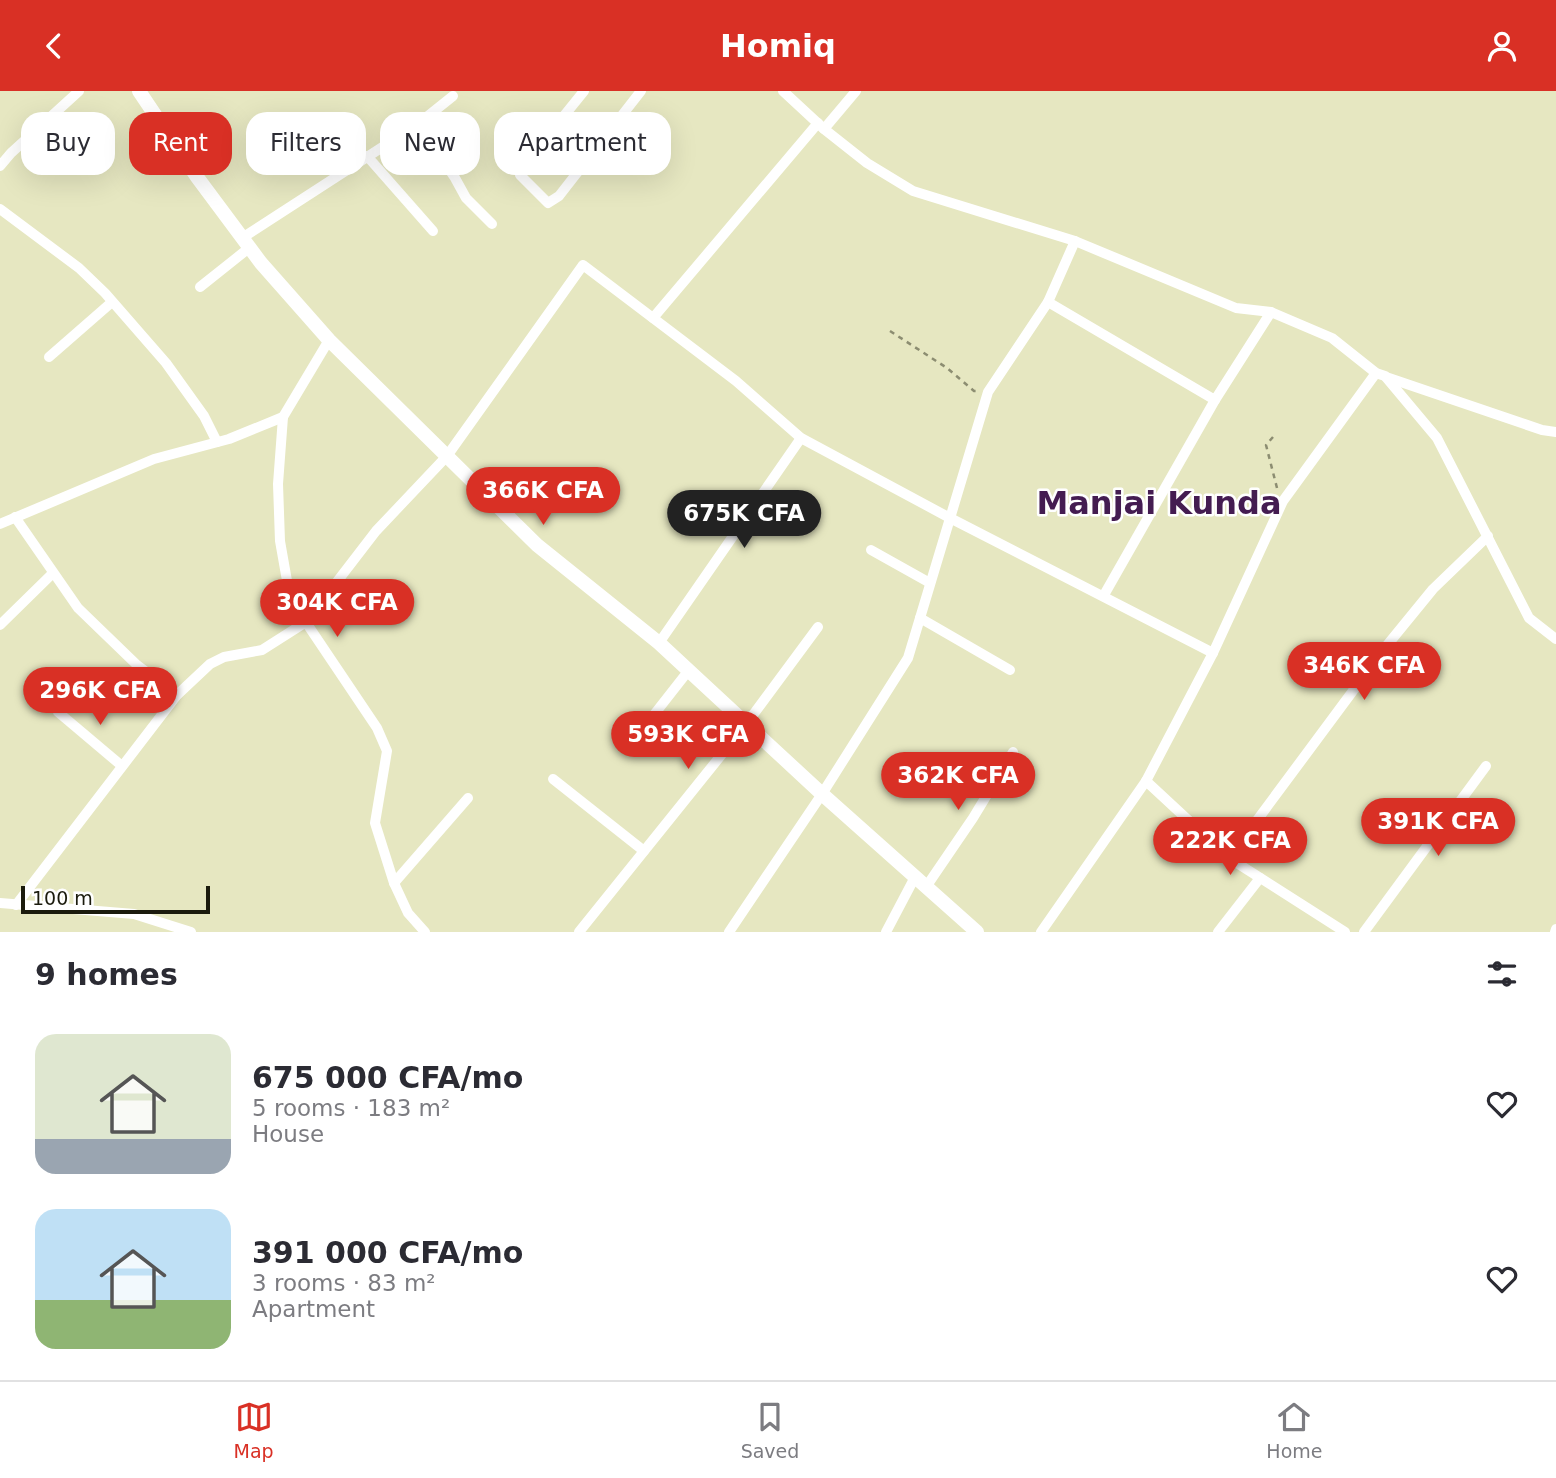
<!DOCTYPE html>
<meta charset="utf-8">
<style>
:root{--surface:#fff;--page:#f7f7f7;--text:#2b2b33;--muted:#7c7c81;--line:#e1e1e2;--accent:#d93025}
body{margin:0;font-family:"DejaVu Sans",sans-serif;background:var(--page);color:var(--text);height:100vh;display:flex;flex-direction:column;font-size:26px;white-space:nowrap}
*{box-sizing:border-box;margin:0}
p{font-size:23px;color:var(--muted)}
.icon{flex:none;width:38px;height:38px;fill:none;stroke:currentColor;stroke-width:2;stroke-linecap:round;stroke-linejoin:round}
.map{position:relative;height:841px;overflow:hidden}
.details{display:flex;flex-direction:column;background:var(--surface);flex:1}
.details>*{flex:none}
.guide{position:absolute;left:21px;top:21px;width:700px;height:63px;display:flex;gap:14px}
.scale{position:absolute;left:21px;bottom:18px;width:189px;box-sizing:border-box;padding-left:7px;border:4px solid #1b1b0d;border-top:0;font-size:19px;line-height:24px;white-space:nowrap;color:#1b1b0d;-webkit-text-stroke:5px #fff;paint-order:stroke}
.price{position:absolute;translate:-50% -60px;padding:0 16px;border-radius:24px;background:var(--accent);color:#fff;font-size:23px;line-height:46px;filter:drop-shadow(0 2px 4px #0008)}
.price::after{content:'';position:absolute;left:50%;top:42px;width:21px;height:16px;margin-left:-10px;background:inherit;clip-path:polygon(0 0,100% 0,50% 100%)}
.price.current{background:#222;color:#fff}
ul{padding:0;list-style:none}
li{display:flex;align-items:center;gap:21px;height:175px;padding:0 35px}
li span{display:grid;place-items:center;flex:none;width:196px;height:140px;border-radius:21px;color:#555}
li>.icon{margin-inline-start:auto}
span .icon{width:84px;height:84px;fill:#fffc;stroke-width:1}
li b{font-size:30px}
h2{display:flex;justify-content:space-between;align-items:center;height:84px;padding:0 35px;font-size:30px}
.tag{padding:0 24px;border-radius:21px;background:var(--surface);box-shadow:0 7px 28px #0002;font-size:24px;line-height:63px}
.tag.current{background:var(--accent);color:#fff}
header{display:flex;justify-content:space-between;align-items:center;height:91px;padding:0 35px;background:var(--accent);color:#fff;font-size:32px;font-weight:700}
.menu{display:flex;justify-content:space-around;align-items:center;height:98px;border-top:2px solid var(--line);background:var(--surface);font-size:19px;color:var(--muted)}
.menu a{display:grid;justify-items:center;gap:4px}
.menu .current{color:var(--accent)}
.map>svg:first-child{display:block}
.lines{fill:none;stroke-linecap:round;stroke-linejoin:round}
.path{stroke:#8c8d71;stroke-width:2.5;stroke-dasharray:5 5;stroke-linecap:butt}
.minor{stroke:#fff;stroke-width:10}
.tertiary{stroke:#fff;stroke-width:14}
.labels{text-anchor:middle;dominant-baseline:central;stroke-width:5;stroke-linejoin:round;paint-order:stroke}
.district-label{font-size:32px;font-weight:bold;fill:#441c51;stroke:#fff}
</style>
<header><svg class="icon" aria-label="back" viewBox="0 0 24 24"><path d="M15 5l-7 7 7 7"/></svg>Homiq<svg class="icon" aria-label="person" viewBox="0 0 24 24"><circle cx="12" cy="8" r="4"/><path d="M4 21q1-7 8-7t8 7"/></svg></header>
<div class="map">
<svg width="1556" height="841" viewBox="0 0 1556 841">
<rect width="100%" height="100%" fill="#e6e7c1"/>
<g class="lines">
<g class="path">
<polyline points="890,240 947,277 974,300 977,300"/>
<polyline points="1273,346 1266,354 1277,397"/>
</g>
<g class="minor">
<polyline points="584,0 521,78 520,84 548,112 559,105 641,0"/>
<polyline points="783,0 824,38 867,72 913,100 1075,150 1236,217 1271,221 1332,247 1376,282 1385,285 1437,347 1529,527 1556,548"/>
<polyline points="418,33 455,87 466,107 492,133"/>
<polyline points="824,38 856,0"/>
<polyline points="367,65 433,140"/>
<polyline points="0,75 11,62 79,0"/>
<polyline points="0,118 79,177 105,202 166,272 204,325 217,351"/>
<polyline points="242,147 418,33 453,5"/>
<polyline points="200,196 249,157"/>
<polyline points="1048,211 1215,309 1271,221"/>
<polyline points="653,227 818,32"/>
<polyline points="329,249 283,326 278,393 280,450 289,501 293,512 377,637 387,660 375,732 394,792 408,822 425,841"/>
<polyline points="49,266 112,211"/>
<polyline points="1386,286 1542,339 1556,341"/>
<polyline points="15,426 78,517 137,574 177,604"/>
<polyline points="0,433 154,368 229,348 283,326"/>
<polyline points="871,459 930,492"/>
<polyline points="1104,504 1215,309"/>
<polyline points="920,527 1010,579"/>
<polyline points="0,534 52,483"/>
<polyline points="659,552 801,347"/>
<polyline points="58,621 122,675"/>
<polyline points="649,630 689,579"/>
<polyline points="553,688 644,760"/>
<polyline points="1146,690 1229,767 1345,841"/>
<polyline points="1229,767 1384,558 1433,498 1488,445"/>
<polyline points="394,792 468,707"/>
<polyline points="926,796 973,727 1013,661"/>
<polyline points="0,812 134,823 191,841"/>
<polyline points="16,814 177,604 210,573 224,566 262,559 306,531 376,440 447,365 583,174 736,290 801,347 950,427 1213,562"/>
<polyline points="579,841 747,632 818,536"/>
<polyline points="729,841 822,703 908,567 988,301 1048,211 1075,150"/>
<polyline points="886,841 915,786"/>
<polyline points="1041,841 1146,690 1213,562 1283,410 1376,282"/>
<polyline points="1218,841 1260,787"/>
<polyline points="1364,841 1486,675"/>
<polyline points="1555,841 1556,838"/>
</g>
<polyline class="tertiary" points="139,0 197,86 261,172 329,249 537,454 659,552 822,703 977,841"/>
</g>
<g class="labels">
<g class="district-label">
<text x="1159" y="412">Manjai Kunda</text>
</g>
</g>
</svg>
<div class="scale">100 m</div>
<b class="price" style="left:543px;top:436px">366K CFA</b>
<b class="price current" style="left:744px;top:459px">675K CFA</b>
<b class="price" style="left:337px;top:548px">304K CFA</b>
<b class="price" style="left:1364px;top:611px">346K CFA</b>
<b class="price" style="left:100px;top:636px">296K CFA</b>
<b class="price" style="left:688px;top:680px">593K CFA</b>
<b class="price" style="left:958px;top:721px">362K CFA</b>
<b class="price" style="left:1438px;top:767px">391K CFA</b>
<b class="price" style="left:1230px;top:786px">222K CFA</b>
<div class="guide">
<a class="tag">Buy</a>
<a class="tag current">Rent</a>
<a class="tag">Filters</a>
<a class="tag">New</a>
<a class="tag">Apartment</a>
</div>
</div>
<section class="details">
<h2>9 homes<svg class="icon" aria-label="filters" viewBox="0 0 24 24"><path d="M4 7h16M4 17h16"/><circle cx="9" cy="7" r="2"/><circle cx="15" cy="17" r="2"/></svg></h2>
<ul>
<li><span style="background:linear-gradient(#dfe7d0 75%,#9aa5b1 0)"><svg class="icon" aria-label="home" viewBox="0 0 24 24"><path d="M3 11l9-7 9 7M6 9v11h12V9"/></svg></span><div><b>675 000 CFA/mo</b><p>5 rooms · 183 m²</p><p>House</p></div><svg class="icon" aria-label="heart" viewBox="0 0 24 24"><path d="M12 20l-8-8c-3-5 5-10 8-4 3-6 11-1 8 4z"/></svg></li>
<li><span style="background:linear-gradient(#bfe0f5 65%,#8fb573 0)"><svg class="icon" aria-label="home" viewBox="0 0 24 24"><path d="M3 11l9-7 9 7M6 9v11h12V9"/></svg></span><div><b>391 000 CFA/mo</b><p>3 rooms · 83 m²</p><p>Apartment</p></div><svg class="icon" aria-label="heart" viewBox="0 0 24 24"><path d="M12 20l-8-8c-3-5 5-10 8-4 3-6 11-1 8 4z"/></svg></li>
</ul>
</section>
<nav class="menu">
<a class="current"><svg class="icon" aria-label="map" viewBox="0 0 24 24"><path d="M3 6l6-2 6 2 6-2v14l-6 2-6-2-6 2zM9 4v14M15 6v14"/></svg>Map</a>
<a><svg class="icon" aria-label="saved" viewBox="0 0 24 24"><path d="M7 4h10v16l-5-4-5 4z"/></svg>Saved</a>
<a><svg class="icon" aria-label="home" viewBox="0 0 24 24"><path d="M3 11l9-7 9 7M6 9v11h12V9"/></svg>Home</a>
</nav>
